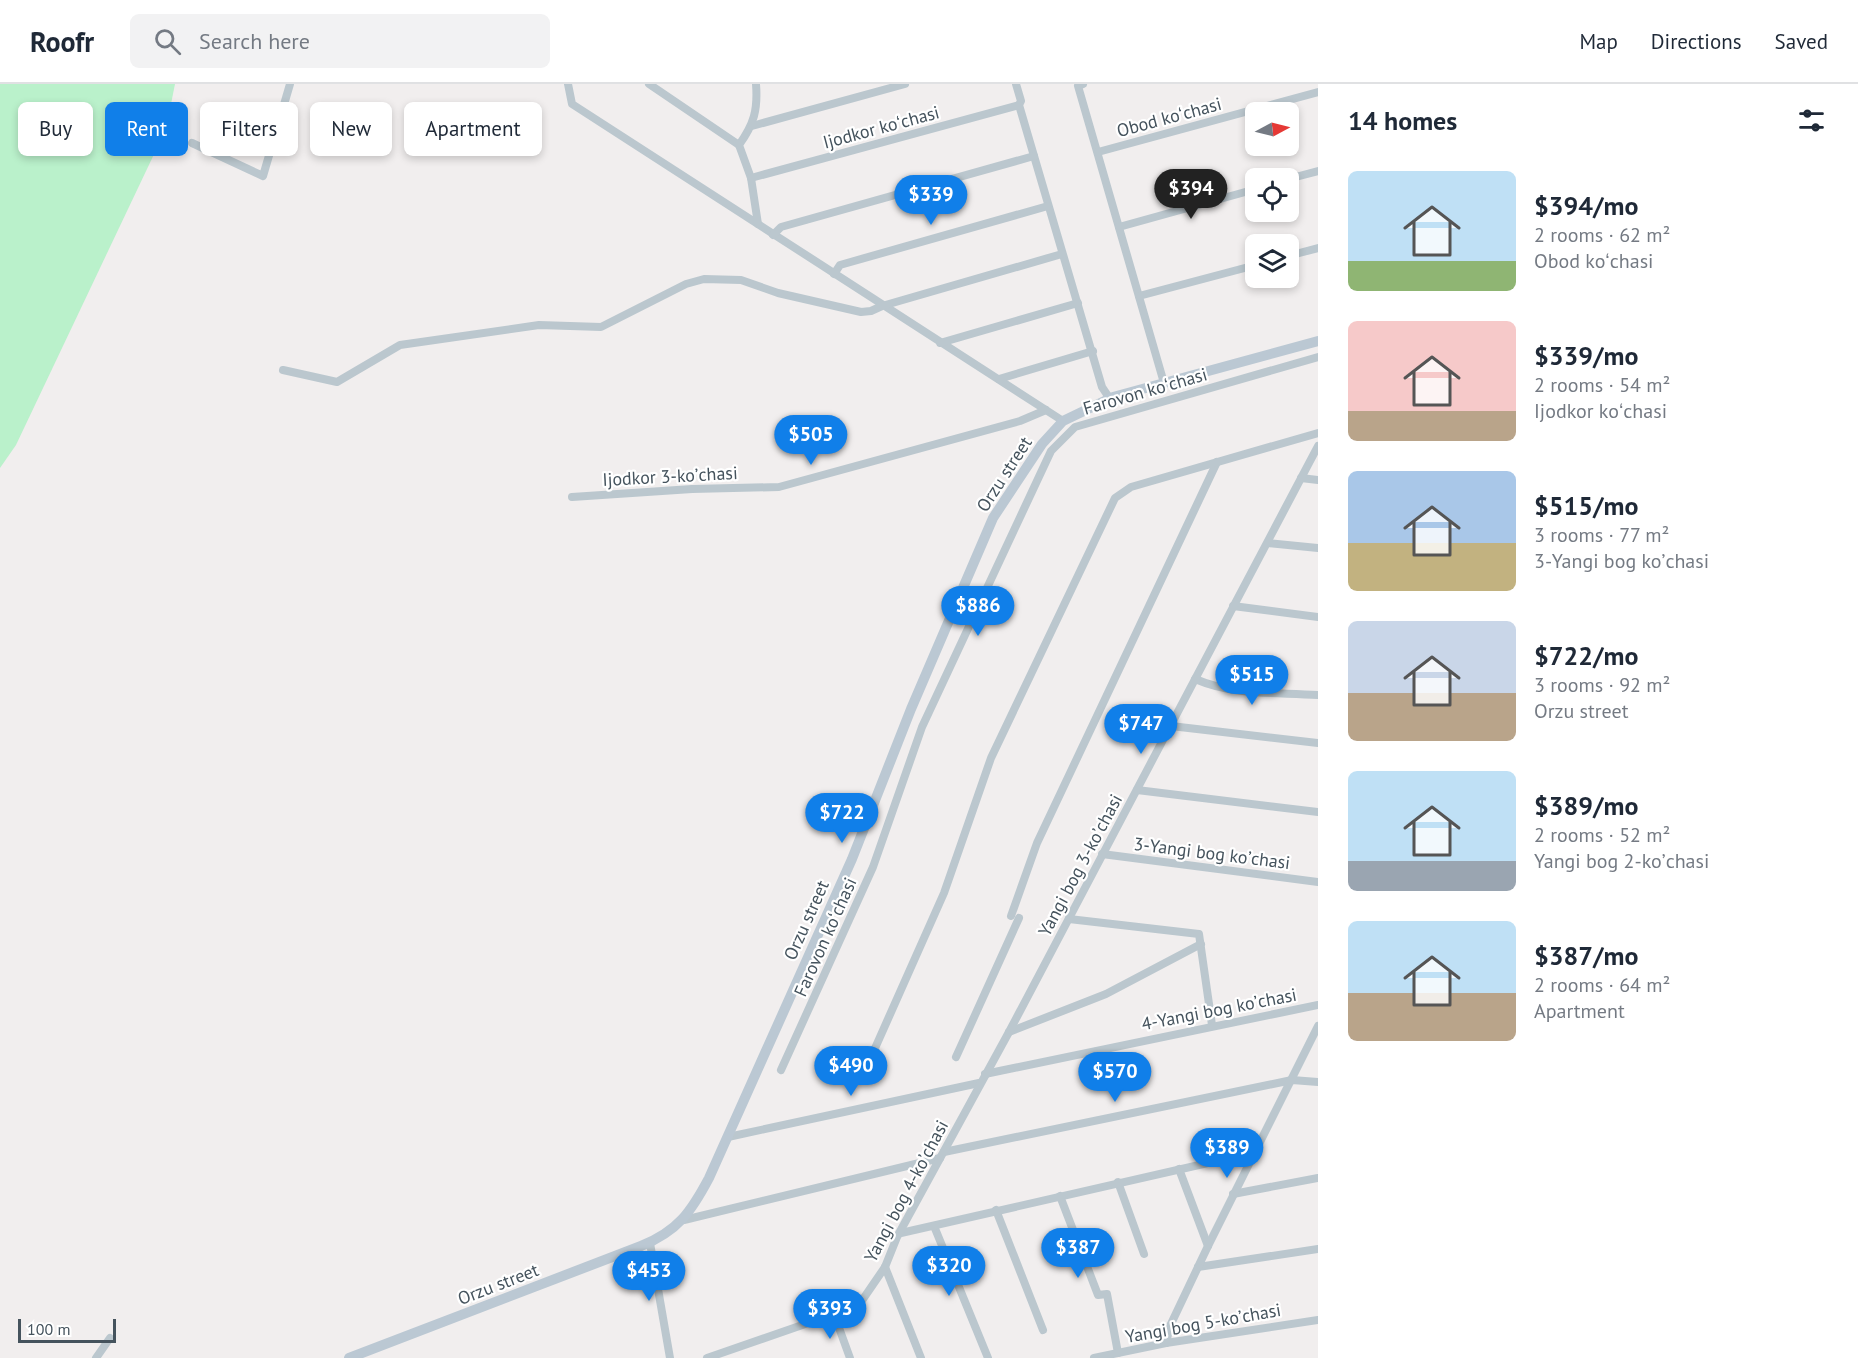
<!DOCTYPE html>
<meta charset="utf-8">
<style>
:root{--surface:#fff;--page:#f2f2f3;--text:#1f2937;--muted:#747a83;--line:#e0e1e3;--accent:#107fe9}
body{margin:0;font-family:"PT Sans",sans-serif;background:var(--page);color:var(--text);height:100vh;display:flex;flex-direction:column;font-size:22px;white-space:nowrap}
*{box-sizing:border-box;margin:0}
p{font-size:20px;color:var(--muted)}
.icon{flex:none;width:33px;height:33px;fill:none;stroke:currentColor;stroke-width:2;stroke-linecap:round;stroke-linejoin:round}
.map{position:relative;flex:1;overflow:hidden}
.panel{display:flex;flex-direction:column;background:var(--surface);width:540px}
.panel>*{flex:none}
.banner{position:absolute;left:18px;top:18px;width:570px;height:54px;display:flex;gap:12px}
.needle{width:39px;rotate:83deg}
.controls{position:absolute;left:1245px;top:18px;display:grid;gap:12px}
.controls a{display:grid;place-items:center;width:54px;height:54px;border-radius:9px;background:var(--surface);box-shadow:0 3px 9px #0003;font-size:30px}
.scale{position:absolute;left:18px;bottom:15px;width:98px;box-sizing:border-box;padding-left:6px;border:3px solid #45535d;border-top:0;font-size:16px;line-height:21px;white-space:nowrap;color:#45535d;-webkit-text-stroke:4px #fff;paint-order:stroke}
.price{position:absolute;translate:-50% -51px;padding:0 14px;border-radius:21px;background:var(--accent);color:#fff;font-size:20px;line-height:39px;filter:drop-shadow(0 2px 3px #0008)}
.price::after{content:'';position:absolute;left:50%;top:36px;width:18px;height:14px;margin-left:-9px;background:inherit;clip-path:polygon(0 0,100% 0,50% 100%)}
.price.on{background:#222;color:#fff}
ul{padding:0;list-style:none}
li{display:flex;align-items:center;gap:18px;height:150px;padding:0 30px}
li span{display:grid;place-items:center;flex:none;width:168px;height:120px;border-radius:9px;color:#555}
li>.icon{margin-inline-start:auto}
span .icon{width:72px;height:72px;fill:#fffc;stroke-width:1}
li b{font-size:26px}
h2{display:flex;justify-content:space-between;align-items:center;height:72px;padding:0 30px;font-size:26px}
.pill{padding:0 21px;border-radius:9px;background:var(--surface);box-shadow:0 3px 9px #0003;font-size:21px;line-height:54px}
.pill.on{background:var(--accent);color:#fff}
header{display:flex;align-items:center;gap:36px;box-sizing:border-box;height:84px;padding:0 30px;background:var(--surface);border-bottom:2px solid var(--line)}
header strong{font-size:28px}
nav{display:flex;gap:33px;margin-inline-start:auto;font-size:21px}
.search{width:420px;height:54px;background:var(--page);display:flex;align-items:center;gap:15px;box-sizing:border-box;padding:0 21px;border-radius:9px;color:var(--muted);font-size:22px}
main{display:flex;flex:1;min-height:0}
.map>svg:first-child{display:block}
.green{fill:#baf1cb}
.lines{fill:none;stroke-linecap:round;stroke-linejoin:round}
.minor{stroke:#bbc7ce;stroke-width:8}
.secondary{stroke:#bbc8d3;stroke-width:10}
.labels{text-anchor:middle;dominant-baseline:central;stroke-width:4.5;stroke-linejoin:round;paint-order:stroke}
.street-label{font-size:18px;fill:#45535d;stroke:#fff}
</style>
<header>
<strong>Roofr</strong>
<div class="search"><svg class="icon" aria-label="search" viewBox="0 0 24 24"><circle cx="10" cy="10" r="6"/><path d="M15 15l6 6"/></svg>Search here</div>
<nav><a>Map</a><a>Directions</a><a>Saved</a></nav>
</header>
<main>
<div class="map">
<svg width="1318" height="1274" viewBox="0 0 1318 1274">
<rect width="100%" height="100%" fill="#f1eeee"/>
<polygon class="green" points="0,0 175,0 166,45 16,361 0,384"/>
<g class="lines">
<g class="minor">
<polyline points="568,0 572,20 1063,337"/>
<polyline points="649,0 739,61"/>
<path d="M756,0C758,26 754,40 739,61L751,94L758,140"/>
<polyline points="1016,0 1021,17 1019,21 1102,303 1110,315"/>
<polyline points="1083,0 1078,2 1164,299"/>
<polyline points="752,42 905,0"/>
<polyline points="192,59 263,92 290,0"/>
<polyline points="1098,68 1318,8"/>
<polyline points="751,94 1019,21"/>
<polyline points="1288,95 1318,87"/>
<polyline points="1119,143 1256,105"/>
<polyline points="773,151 781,143 1034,72"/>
<polyline points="1288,172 1318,164"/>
<polyline points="834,190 840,181 1048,122"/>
<polyline points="1139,212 1256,181"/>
<polyline points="940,259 1078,219"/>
<polyline points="283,286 337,298 400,261 539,241 601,243 686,200 704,195 741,196 778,209 861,228 871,227 882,222 1062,170"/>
<polyline points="999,295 1093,267"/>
<polyline points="1301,394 1318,396"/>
<polyline points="572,413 692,405 779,403 1020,337 1046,326"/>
<polyline points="1268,459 1318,464"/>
<polyline points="1233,522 1318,533"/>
<path d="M1195,595C1235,612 1275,608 1318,611"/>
<polyline points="1171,642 1318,659"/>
<polyline points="1137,706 1318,728"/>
<polyline points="1102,770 1318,798"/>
<polyline points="1011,832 1037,759 1217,378"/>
<polyline points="1069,835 1199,850 1212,941"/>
<polyline points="1009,948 1106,910 1201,860"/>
<polyline points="956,973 1019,834"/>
<polyline points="868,980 944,809 991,674 1115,414 1131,403 1318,349"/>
<polyline points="781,986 873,783 922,643 1051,367 1075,343 1318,273"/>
<polyline points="985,990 1318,921"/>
<polyline points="728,1053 979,999"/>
<polyline points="944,1068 1292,996 1318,998"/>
<polyline points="1179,1085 1208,1162"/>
<polyline points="1118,1098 1144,1170"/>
<polyline points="1233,1110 1318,1094"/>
<polyline points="1060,1112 1098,1211 1107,1210 1118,1269"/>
<polyline points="996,1126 1043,1246"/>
<polyline points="684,1136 940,1074"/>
<polyline points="934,1142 988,1274"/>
<polyline points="901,1149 1256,1068"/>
<polyline points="650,1159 670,1274"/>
<polyline points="885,1183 921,1274"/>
<polyline points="1198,1183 1318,1165"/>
<polyline points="834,1230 850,1274"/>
<polyline points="1166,1259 1170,1242 1208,1162 1318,942"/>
<polyline points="96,1274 110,1254"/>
<polyline points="707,1274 834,1230 861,1218 885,1183 897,1153 1009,948 1318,362"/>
<polyline points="1094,1274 1166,1259 1318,1236"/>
</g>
<path class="secondary" d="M349,1274L641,1162C678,1147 691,1128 709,1094L852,775L911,625L993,434L1042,360L1063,337L1113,313L1318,257"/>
</g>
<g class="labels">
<g class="street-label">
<text transform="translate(1169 33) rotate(-15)">Obod koʻchasi</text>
<text transform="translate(881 43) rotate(-15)">Ijodkor koʻchasi</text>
<text transform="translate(1145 307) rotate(-16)">Farovon koʻchasi</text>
<text transform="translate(1004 390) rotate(-57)">Orzu street</text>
<text transform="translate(670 392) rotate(-3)">Ijodkor 3-koʼchasi</text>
<text transform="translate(1212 769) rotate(7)">3-Yangi bog koʼchasi</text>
<text transform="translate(1080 781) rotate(-62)">Yangi bog 3-koʼchasi</text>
<text transform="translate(806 836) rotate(-66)">Orzu street</text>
<text transform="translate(825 853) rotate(-66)">Farovon koʻchasi</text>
<text transform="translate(1219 925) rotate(-11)">4-Yangi bog koʼchasi</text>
<text transform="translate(906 1107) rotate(-62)">Yangi bog 4-koʼchasi</text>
<text transform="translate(498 1200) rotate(-21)">Orzu street</text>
<text transform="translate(1203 1239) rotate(-10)">Yangi bog 5-koʼchasi</text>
</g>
</g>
</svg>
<div class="controls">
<a><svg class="needle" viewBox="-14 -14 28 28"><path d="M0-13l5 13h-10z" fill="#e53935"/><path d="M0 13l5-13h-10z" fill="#747a83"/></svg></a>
<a><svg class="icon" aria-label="locate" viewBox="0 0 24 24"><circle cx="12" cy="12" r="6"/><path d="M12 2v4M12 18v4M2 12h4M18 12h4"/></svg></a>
<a><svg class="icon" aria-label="layers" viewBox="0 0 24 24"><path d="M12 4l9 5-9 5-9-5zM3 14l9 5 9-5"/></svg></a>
</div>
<div class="scale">100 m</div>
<b class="price on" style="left:1191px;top:136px">$394</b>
<b class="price" style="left:931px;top:142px">$339</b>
<b class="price" style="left:811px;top:382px">$505</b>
<b class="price" style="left:978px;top:553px">$886</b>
<b class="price" style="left:1252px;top:622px">$515</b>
<b class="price" style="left:1141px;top:671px">$747</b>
<b class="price" style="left:842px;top:760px">$722</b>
<b class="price" style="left:851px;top:1013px">$490</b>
<b class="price" style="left:1115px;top:1019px">$570</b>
<b class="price" style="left:1227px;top:1095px">$389</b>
<b class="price" style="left:1078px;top:1195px">$387</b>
<b class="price" style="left:949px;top:1213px">$320</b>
<b class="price" style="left:649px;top:1218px">$453</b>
<b class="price" style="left:830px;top:1256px">$393</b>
<div class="banner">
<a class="pill">Buy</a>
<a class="pill on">Rent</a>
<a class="pill">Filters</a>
<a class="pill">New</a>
<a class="pill">Apartment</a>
</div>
</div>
<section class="panel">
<h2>14 homes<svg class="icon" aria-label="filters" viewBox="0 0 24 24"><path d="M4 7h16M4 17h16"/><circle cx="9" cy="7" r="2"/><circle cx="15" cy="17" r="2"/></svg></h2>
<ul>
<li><span style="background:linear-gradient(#bfe0f5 75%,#8fb573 0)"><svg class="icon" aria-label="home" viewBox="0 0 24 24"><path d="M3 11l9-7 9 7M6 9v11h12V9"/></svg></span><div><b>$394/mo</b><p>2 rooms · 62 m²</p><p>Obod koʻchasi</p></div></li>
<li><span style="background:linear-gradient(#f6c9c9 75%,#b9a48a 0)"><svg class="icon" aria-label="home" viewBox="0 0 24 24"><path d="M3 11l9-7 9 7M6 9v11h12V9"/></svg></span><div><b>$339/mo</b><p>2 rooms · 54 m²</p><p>Ijodkor koʻchasi</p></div></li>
<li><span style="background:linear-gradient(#a9c7e8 60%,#c2b280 0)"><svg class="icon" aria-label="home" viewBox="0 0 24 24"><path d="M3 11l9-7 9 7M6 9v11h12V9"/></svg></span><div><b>$515/mo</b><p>3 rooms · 77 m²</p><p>3-Yangi bog koʼchasi</p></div></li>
<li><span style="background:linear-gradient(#c9d6e8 60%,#b9a48a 0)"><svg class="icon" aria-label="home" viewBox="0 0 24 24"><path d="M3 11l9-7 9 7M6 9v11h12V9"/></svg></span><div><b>$722/mo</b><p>3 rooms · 92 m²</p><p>Orzu street</p></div></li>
<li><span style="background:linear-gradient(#bfe0f5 75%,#9aa5b1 0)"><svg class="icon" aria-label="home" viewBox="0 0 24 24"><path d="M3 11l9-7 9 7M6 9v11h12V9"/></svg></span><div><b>$389/mo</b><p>2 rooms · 52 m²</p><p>Yangi bog 2-koʼchasi</p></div></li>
<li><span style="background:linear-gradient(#bfe0f5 60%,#b9a48a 0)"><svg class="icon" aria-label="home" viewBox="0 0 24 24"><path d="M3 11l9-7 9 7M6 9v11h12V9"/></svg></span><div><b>$387/mo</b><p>2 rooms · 64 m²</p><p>Apartment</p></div></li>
</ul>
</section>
</main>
